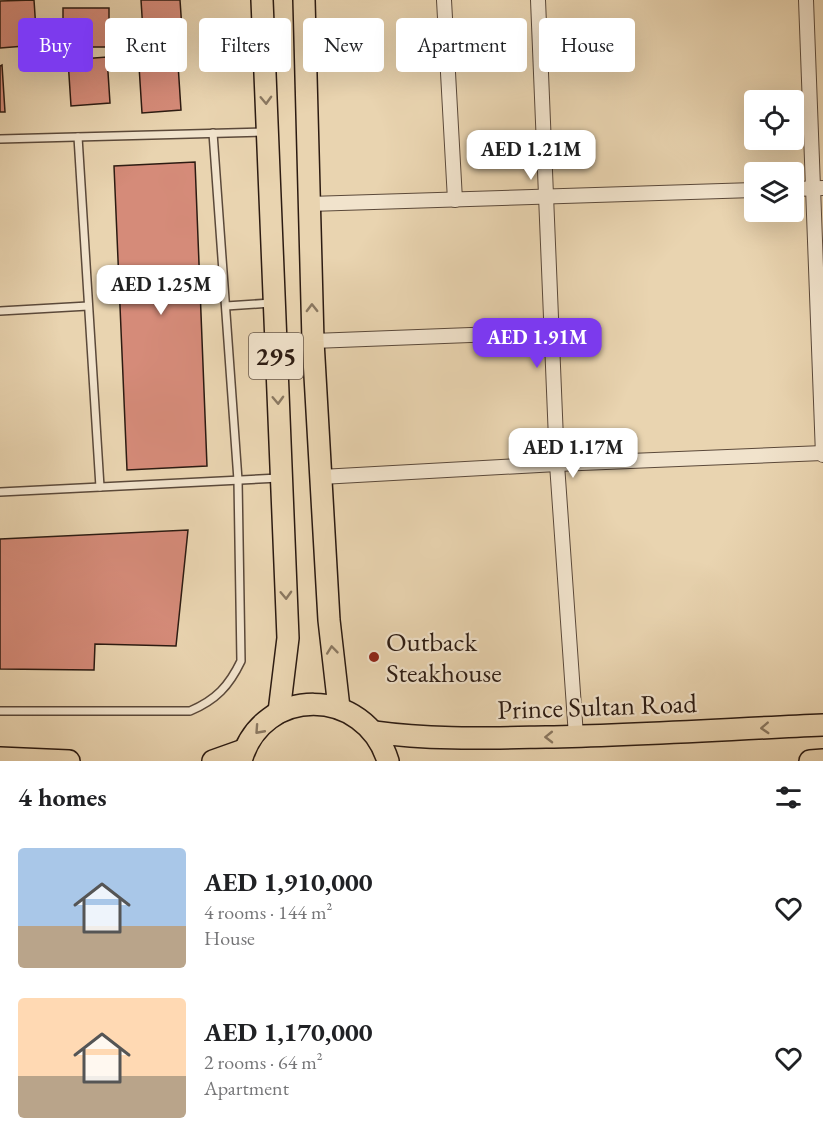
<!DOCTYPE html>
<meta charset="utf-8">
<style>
:root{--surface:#fff;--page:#f2f2f2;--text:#202124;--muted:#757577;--accent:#7c3aed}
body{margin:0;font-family:"EB Garamond",serif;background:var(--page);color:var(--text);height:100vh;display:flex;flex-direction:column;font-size:22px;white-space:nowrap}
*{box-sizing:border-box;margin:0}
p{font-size:20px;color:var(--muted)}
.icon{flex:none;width:33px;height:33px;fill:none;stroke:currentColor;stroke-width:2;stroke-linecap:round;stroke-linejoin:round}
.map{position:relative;height:761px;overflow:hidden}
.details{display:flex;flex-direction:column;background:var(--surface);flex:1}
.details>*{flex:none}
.hud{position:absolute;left:18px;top:18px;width:788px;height:54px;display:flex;gap:12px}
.tools{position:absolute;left:744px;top:90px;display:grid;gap:12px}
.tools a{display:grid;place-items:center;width:60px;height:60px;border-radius:6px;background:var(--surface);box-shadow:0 6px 24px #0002;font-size:30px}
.price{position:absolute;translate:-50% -51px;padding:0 14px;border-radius:12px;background:#fff;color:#222;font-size:20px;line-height:39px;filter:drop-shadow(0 2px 3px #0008)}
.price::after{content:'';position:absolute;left:50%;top:36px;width:18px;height:14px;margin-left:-9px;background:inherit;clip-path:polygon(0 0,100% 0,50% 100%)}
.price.current{background:var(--accent);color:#fff}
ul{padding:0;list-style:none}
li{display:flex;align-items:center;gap:18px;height:150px;padding:0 18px}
li span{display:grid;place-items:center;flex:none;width:168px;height:120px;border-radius:6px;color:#555}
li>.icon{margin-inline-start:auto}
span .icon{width:72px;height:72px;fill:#fffc;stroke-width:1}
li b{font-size:26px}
h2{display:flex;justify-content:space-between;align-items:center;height:72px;padding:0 18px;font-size:26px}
.chip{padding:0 21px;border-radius:6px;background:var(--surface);box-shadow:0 6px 24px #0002;font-size:21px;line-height:54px}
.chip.current{background:var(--accent);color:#fff}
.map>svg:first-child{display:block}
.building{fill:#d58b79;stroke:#2c1b12;stroke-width:1.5}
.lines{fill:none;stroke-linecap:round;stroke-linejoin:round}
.service-casing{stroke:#5b493a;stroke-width:10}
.minor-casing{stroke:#5b493a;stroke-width:16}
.primary-casing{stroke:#2c1b12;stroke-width:24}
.service{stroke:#f1e3cc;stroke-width:7}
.minor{stroke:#f1e3cc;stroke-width:14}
.primary{stroke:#e9d4b0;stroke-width:21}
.oneway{stroke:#8a7861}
.poi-dot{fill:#8f2418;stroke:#f1e3cc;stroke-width:2}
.labels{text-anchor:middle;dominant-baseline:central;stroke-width:4.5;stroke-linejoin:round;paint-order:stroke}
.shield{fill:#f1e3cc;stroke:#67574a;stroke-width:1.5}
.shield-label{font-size:26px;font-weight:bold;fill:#2c1b12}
.poi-label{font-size:27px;fill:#2c1b12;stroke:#f1e3cc;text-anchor:start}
.street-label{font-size:27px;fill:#2c1b12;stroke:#f1e3cc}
</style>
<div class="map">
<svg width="823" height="761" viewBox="0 0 823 761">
<rect width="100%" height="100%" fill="#e9d4b0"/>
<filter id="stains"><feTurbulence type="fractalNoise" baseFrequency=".00333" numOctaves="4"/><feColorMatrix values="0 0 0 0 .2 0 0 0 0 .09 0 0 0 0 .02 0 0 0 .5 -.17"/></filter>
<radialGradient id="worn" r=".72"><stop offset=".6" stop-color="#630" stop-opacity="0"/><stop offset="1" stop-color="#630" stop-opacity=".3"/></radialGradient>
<g class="building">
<polygon points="34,0 37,45 0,48 0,1"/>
<polygon points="141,0 180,0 183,44 144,47"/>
<rect x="63" y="8" width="46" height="39"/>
<polygon points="107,57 110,103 71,106 68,60"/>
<polygon points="178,64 181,110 142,113 139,66"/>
<polygon points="2,65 5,112 0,112 0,66"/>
<polygon points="195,162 207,466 127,470 114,166"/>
<polygon points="188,530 176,646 95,644 94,670 0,669 0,539"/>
</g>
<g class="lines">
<g class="service-casing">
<g id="service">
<polyline points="78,137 100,487"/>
<polyline points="0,139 264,132"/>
<polyline points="226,306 271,303"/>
<polyline points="0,311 88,306"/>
<polyline points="0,492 279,478"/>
<path d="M0,711H190C216,700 229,686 241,661L238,480L213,133"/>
</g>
</g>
<g class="minor-casing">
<g id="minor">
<polyline points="444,0 455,200"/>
<polyline points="538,0 557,464 576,736"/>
<polyline points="806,0 823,455"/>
<polyline points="794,189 823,188"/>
<polyline points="309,204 754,190"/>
<polyline points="313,341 552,332"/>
<polyline points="321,477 557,464 823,453"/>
</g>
</g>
<g class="primary-casing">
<g id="primary">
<polyline points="262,0 288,638 279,712"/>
<polyline points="304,0 313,341 329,620 339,708"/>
<path d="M374,732C431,740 488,738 546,737C638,735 731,729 823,725"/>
<polyline points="0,758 69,761"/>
<polyline points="213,761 244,750"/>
<path d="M241,761C262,685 365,686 388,761"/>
<polyline points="810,761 823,760"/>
</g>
</g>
<use href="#service" class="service"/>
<use href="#minor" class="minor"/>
<use href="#primary" class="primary"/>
</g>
<defs><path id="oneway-chevron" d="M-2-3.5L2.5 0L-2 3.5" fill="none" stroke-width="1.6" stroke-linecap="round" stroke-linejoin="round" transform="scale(1.5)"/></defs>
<g class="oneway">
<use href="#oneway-chevron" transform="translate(266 100) rotate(88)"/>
<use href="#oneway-chevron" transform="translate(312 308) rotate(-91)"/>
<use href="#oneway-chevron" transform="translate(278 400) rotate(88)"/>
<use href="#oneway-chevron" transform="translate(286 595) rotate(88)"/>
<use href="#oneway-chevron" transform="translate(332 650) rotate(-96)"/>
<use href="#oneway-chevron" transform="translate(765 728) rotate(177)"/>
<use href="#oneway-chevron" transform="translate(259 730) rotate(132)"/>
<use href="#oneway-chevron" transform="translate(549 737) rotate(179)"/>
</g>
<circle class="poi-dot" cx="374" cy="657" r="6"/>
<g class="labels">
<rect class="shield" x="249" y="333" width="54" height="46" rx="4.5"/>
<g class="shield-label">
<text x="276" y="356">295</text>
</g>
<g class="poi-label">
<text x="386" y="641">Outback<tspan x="386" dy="31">Steakhouse</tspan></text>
</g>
<g class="street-label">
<text transform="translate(597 706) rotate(-2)">Prince Sultan Road</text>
</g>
</g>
<rect width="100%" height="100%" filter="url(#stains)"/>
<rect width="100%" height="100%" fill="url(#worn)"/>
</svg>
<div class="tools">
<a><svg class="icon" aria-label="locate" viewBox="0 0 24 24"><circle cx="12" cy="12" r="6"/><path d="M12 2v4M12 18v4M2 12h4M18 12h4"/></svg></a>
<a><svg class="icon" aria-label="layers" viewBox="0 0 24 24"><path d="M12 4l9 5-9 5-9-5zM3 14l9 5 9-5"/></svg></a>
</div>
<b class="price" style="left:531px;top:181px">AED 1.21M</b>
<b class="price" style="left:161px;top:316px">AED 1.25M</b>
<b class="price current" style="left:537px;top:369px">AED 1.91M</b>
<b class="price" style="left:573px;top:479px">AED 1.17M</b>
<div class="hud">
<a class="chip current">Buy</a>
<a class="chip">Rent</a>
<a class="chip">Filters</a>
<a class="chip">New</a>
<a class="chip">Apartment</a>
<a class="chip">House</a>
</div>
</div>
<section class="details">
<h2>4 homes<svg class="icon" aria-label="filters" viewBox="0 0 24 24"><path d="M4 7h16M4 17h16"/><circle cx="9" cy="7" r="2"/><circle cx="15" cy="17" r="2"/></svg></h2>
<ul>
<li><span style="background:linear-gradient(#a9c7e8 65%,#b9a48a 0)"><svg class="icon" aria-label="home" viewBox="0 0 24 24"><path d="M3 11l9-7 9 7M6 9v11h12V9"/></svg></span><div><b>AED 1,910,000</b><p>4 rooms · 144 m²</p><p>House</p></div><svg class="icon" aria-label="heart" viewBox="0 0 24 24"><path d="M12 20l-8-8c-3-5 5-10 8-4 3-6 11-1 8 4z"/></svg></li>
<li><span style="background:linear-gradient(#ffd9b3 65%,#b9a48a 0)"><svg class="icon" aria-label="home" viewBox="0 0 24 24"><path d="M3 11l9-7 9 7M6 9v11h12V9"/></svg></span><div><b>AED 1,170,000</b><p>2 rooms · 64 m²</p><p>Apartment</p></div><svg class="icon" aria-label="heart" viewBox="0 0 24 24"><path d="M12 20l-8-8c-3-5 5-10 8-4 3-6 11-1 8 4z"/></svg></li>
</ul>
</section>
